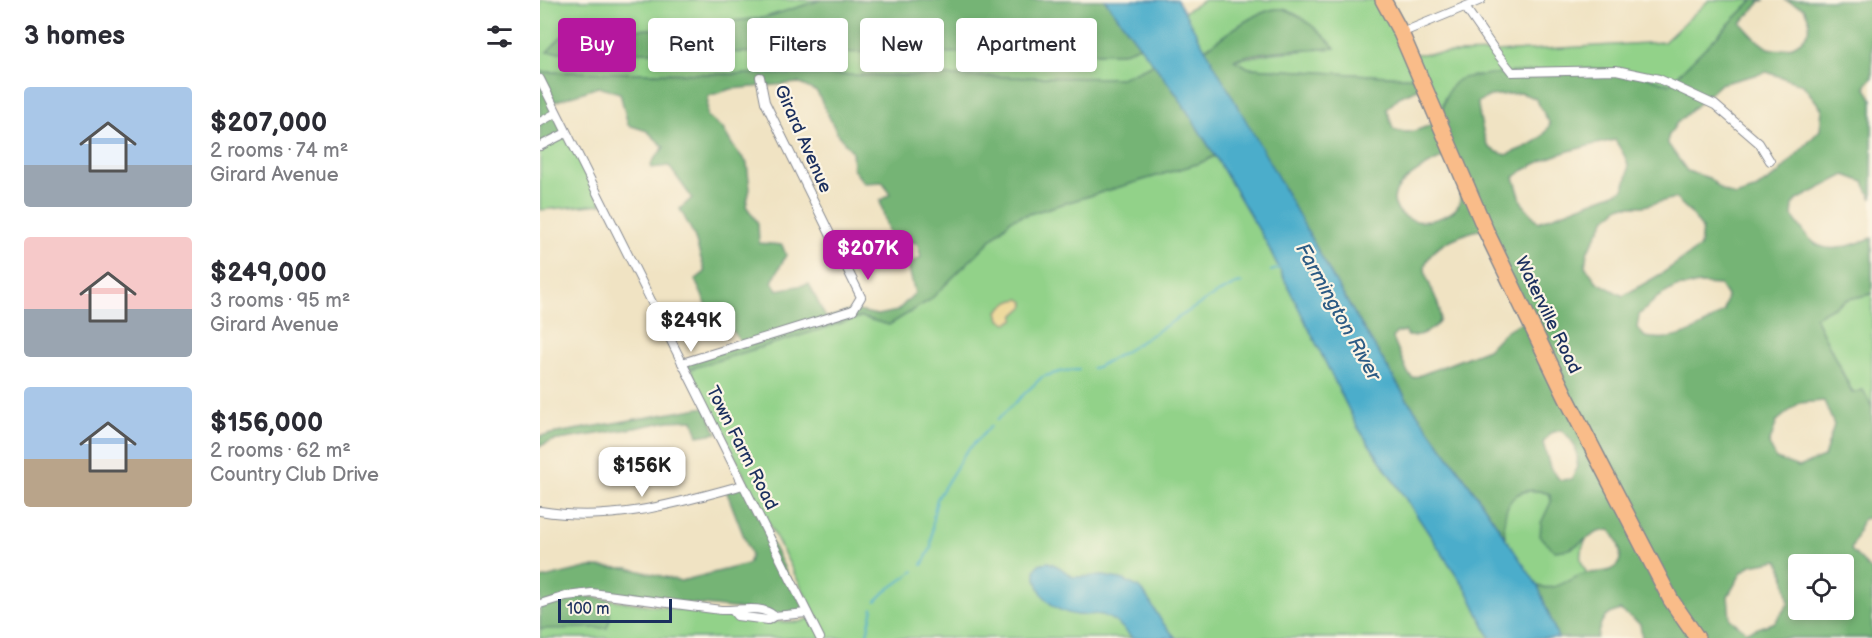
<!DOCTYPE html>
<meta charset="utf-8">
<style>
:root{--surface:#fff;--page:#f2f2f3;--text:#2b2b33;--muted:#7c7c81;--accent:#b5179e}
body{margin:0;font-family:"Balsamiq Sans",sans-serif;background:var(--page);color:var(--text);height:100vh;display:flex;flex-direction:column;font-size:22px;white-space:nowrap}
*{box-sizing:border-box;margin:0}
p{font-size:20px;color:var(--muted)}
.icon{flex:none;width:33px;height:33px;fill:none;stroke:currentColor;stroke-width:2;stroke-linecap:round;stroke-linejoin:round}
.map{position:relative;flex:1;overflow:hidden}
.details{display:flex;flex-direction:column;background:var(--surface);width:540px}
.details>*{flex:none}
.hud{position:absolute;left:18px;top:18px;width:570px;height:54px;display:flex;gap:12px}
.tools{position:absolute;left:1248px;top:554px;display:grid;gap:12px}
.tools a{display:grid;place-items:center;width:66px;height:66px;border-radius:6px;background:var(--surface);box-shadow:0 3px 9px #0003;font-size:30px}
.scale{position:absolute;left:18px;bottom:15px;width:114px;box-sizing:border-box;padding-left:6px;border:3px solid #1b2f5e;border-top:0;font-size:16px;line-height:21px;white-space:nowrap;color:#1b2f5e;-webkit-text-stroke:4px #fcf5e5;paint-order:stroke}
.price{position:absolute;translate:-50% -51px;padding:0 14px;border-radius:12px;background:#fff;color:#222;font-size:20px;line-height:39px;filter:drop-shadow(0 2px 3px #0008)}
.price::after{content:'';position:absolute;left:50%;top:36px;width:18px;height:14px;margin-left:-9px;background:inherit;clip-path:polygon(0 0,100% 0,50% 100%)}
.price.active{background:var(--accent);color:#fff}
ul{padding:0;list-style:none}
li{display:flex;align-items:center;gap:18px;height:150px;padding:0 24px}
li span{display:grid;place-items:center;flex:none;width:168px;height:120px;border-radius:6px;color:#555}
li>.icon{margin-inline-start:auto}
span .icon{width:72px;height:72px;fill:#fffc;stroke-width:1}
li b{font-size:26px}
h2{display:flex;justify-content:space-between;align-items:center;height:72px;padding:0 24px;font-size:26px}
.pill{padding:0 21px;border-radius:6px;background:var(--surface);box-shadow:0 3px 9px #0003;font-size:21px;line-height:54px}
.pill.active{background:var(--accent);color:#fff}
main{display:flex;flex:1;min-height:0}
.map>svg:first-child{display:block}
.green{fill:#92d289;stroke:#568074;stroke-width:1.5}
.forest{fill:#75b475;stroke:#48726a;stroke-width:1.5;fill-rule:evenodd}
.sand{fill:#eeda9e;stroke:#84847e;stroke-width:1.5}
.water{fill:#4cadcb;stroke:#346e94;stroke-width:1.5}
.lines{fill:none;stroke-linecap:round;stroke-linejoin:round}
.stream{stroke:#4cadcb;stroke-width:2}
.street-casing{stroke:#868990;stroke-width:10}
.highway-casing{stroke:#868990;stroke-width:18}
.street{stroke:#fff;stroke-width:8}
.highway{stroke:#f9bc89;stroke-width:15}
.labels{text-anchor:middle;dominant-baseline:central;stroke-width:4.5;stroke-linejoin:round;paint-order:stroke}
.street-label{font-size:18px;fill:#1b2f5e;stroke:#fcf5e5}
.water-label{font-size:20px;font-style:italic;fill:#2c5b84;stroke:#fcf5e5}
</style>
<main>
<section class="details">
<h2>3 homes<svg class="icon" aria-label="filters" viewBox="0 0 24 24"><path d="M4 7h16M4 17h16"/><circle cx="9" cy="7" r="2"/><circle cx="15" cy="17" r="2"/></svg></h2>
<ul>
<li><span style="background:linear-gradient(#a9c7e8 65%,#9aa5b1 0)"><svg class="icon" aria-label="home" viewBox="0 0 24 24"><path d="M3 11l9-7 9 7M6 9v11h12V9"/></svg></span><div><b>$207,000</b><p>2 rooms · 74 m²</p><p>Girard Avenue</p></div></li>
<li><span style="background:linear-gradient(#f6c9c9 60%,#9aa5b1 0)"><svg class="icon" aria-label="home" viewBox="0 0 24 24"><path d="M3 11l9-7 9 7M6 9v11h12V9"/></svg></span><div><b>$249,000</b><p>3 rooms · 95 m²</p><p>Girard Avenue</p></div></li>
<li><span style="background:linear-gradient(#a9c7e8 60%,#b9a48a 0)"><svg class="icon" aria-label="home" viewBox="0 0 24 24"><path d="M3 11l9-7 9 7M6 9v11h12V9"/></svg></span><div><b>$156,000</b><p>2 rooms · 62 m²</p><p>Country Club Drive</p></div></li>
</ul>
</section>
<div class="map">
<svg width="1332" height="638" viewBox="0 0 1332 638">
<rect width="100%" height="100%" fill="#fcf5e5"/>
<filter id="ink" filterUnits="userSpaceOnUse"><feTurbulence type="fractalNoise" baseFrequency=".0167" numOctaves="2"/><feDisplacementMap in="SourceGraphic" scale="12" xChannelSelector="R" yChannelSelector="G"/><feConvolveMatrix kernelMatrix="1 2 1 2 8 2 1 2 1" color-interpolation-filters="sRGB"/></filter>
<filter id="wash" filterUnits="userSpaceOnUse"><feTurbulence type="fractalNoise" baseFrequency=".008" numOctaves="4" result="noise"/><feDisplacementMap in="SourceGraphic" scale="24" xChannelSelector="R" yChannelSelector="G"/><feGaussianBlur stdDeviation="1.35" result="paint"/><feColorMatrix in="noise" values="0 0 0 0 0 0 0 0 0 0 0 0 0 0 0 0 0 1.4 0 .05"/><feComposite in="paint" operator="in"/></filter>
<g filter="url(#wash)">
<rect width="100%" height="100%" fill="#f0e3c3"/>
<g class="green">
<polygon points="0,0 281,0 223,18 113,29 38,32 21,37 8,52 582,53 600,46 614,64 582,78 0,72"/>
<path d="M664,0H843L870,54L956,52L1124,42L1169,0H1213L1129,84L911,87L904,99L902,111L880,78L709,68L693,60L732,53L795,48C787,38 778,31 767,23C760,18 752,11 743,9C721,5 683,37 665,49L644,12Z"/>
<polygon points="26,133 62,204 0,210 0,146"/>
<polygon points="675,156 725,240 817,426 928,592 950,638 0,638 0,607 52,597 229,622 260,622 276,616 150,369 321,317 349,325 390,300 472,219 660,163"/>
<polygon points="1332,294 1332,407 1323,391 1313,393 1275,317 1308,299"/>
<path d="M998,490L1010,494L1011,502L1007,512L1030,549L1047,538C1039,551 1038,560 1047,573C1032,580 1013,592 998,586C987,571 974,555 966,539C960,527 964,504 975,495C981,491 991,491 998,490Z"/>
</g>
<g class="forest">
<polygon points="281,0 565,0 600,46 582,53 7,52 21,37 38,32 113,29 223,18"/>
<path d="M1213,0H1225L1220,2L1201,23C1209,31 1218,44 1229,48C1245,54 1272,41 1269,21C1269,17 1265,12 1264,8L1244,0H1332V78L1325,86L1332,99V199L1324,182L1305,175L1257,200L1253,205L1252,216C1258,223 1263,232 1270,239C1287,257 1312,245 1332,238V294L1308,299L1275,317L1312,393L1323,390L1332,407V517L1323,519L1311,550L1332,571V638H1102L1100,624L1080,610C1062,616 1061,620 1057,638H1018L998,586C1015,593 1030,577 1047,573C1054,572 1062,573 1070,570C1088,563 1079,541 1070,530L1058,532L1030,549L1015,551L1000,537L1001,523L1011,502L1010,494C974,482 961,504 965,537L931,487L866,398L797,285L665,49C683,37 722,5 743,9C760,13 784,35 795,48C767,50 719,49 694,60L709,68L881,78L884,86L859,97L847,109L853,129C868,137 885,127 900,121C903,106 905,89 918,80C930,72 1055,68 1075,70C1093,71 1112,79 1129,84ZM1227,72L1263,85L1282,109L1280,130L1237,175L1214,190L1195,196L1182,190L1169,178L1147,171L1128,144V137L1136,124L1180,84ZM981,93L995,98L1010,124C1002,144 984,147 966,155C961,153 952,151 948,146C944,139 938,111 938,102L950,96ZM1075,140C1088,161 1093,165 1083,190L998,222L982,203L974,177C1004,155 1039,148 1075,140ZM913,153L927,185L920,192C920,197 921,201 918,206C912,216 888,223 876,221C869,220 861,215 857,209C841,185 896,160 913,153ZM1135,198L1149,211L1162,228L1160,247L1121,274L1083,296L1057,282L1045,266L1047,253L1066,218L1081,206H1104ZM945,228L989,320C964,329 965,332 948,349L873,378L868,373L853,338L856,333L865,331L868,336C876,337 882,334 890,330C918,316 879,282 886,263C895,242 926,233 945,228ZM1161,284L1180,285L1187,296L1184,311C1159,330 1137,343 1105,337L1097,328L1099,315L1118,297L1136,287ZM1284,401L1294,425L1284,457L1259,467L1236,459L1229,444L1237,421L1259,403ZM1021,430C1039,444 1042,460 1032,479L1020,480L1010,468L1003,443L1011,433ZM1238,560L1244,574L1249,603L1235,622L1207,632L1190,619L1188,596L1202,572L1211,565ZM1258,564H1304V609H1258Z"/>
<path d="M614,64L637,95L675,156L660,163L472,219L390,300L349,325L321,317L150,369L142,363L202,344L180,314L169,310L155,280L165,272L154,235L140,209L152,198L129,166L111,168L112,162L124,147L107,131L88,125L80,93L58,87L11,103L26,133L0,146V72L581,78ZM258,83L277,92L298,135L312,151L313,169L324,183L343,182L350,194L340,201L350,238L377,243L381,257L368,265L375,293L357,311L338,315L313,310L286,318L269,284L237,290L232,282L246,255L242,245L219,243L218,223L206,206L210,189L207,163L193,146L183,129L167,116L168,96L191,89Z"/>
<polygon points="165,407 177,433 158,436 153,420 129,421 90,429 12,441 0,446 0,436"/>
<polygon points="203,485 267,613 234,616 229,612 52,593 0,604 0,579 50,567 88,568 141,581 208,564 211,555 186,490"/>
<polygon points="52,597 69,600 70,620 67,628 0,629 0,607 28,598"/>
</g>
<path class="sand" d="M480,299L484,302L485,306L475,315L474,320L467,323L460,320L458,311C464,304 471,300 480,299Z"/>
<g class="water">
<polygon points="565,0 637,0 639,3 725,154 797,285 866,398 931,487 998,586 1018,638 950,638 928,592 817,426 725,240 675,156 637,95"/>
<path d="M508,562L519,567L533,577L564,576L584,580L598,587L605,594L622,622L636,638H592C584,628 575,619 562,615C554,613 546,616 538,615C513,612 497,596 495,571L499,564Z"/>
</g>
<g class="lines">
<g class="stream">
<polyline points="731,271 739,268"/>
<polyline points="552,368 557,367 583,353 674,295 696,284 702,283"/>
<polyline points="457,420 502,377 523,371 539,370"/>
<polyline points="382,565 391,548 393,517 397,499 425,453 451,426"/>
<polyline points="336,601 346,591 374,571"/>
<polyline points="326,638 333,608"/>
</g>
</g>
</g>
<g filter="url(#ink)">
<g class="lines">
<g class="street-casing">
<g id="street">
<polyline points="925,7 956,52 972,72 1076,70 1119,79 1175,105 1219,143 1230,161"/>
<polyline points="861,33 941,0"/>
<polyline points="0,79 280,638"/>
<polyline points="0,122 16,113"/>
<polyline points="0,146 26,133"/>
<polyline points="142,363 313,310 321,297 225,102 220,77"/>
<path d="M0,511C71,523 135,504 203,485"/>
<path d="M0,604L26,596L52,593L181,610C197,611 222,604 234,616"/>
<polyline points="193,611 197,616 228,620 234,616 267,613"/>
</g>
</g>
<g class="highway-casing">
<polyline id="highway" points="843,0 861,33 946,231 1026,397 1131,600 1157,638"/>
</g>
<use href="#street" class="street"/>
<use href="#highway" class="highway"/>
</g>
</g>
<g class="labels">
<g class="street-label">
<text transform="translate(263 139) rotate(66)">Girard Avenue</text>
<text transform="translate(1008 315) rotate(64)">Waterville Road</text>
<text transform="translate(202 448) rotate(63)">Town Farm Road</text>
</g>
<g class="water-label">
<text transform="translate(798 312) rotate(61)">Farmington River</text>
</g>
</g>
</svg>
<div class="tools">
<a><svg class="icon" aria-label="locate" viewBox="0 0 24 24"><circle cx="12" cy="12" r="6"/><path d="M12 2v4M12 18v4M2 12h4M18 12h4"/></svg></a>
</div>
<div class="scale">100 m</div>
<b class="price active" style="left:328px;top:281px">$207K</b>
<b class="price" style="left:151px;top:353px">$249K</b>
<b class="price" style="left:102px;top:498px">$156K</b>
<div class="hud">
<a class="pill active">Buy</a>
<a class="pill">Rent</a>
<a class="pill">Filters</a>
<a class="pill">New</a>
<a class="pill">Apartment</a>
</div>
</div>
</main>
